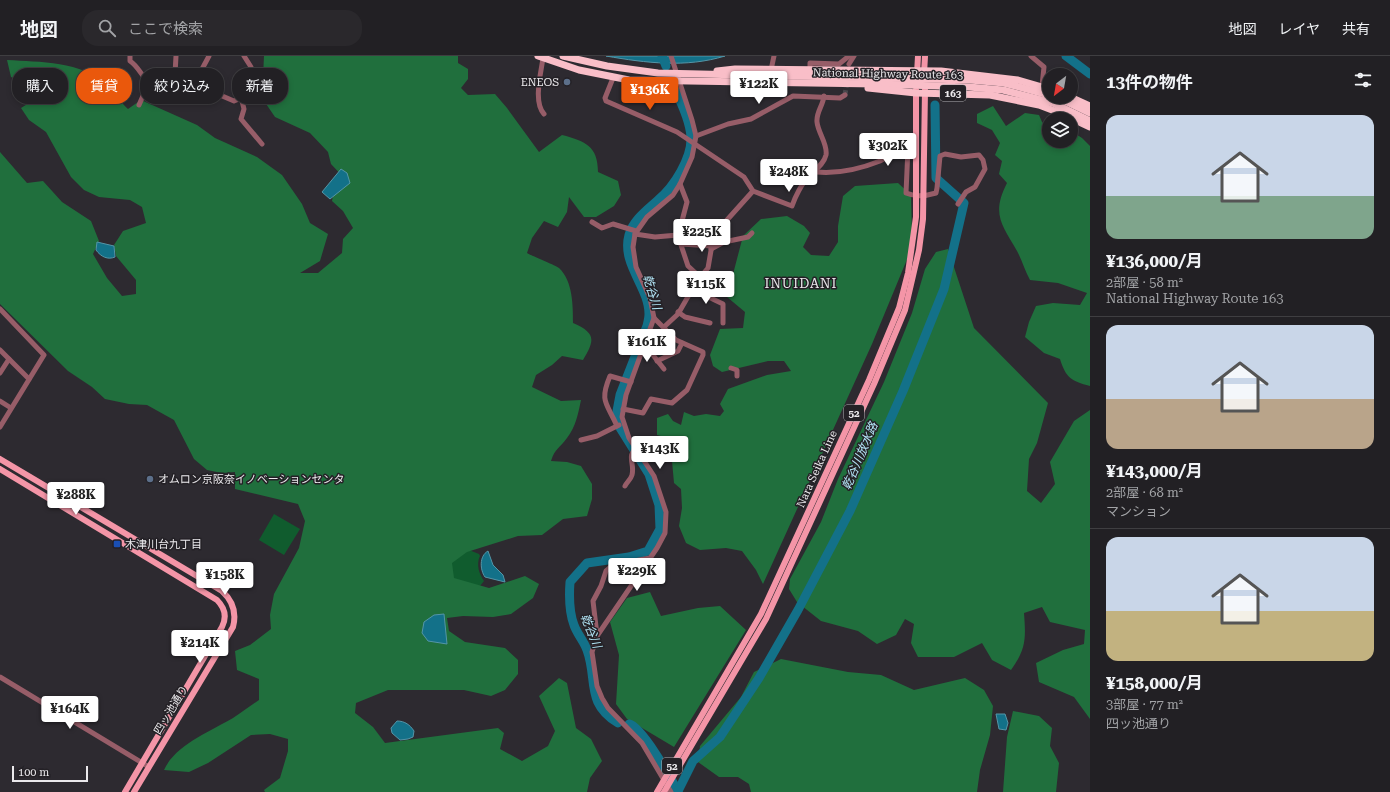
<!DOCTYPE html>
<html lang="ja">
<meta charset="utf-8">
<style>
:root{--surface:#222024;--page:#2a282c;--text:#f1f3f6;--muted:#a2a3a6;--line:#3f3e41;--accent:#ea580c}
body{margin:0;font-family:"Roboto Serif","Noto Sans JP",serif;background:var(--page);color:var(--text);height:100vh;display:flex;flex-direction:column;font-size:15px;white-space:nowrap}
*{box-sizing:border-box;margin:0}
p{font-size:13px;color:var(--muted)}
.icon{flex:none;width:22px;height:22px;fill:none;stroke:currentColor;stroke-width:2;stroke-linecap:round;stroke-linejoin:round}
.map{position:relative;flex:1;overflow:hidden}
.side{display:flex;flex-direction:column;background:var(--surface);width:300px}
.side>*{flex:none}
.hud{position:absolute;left:12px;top:12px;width:380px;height:36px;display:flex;gap:8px}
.needle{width:26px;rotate:211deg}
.buttons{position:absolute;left:1042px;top:12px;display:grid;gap:8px}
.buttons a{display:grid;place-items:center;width:36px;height:36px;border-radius:50%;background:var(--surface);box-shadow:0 2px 6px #0003,0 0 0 1px var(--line);font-size:20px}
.scale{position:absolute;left:12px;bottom:10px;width:76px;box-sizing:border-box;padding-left:4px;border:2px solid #ebe9ec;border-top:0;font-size:11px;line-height:14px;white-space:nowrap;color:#ebe9ec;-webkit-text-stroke:3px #242126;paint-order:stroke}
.price{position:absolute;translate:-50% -34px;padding:0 9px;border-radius:4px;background:#fff;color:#222;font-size:13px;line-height:26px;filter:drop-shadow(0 1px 2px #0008)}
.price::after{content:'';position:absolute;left:50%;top:24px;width:12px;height:9px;margin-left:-6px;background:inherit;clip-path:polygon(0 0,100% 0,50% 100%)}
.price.current{background:var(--accent);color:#fff}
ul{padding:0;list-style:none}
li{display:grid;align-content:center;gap:8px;height:212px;padding:0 16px}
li+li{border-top:1px solid var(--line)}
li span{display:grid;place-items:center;height:124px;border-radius:12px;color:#555}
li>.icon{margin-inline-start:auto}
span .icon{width:72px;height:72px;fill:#fffc;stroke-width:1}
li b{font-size:17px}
h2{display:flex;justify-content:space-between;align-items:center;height:48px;padding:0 16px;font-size:17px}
.chip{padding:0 14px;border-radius:16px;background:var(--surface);box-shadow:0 2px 6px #0003,0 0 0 1px var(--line);font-size:14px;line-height:36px}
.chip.current{background:var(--accent);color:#fff}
header{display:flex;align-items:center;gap:24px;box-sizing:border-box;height:56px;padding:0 20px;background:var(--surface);border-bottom:1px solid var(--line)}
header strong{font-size:19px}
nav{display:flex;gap:22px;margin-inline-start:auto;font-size:14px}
.search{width:280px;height:36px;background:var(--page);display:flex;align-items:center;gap:10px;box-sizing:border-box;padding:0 14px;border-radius:16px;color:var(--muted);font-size:15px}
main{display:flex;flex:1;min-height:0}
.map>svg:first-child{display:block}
.green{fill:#105c2e}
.forest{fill:#206f3d}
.water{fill:#137189;stroke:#5495a7}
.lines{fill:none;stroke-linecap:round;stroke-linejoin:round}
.river{stroke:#137189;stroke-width:9}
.minor-tunnel{stroke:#4a474c;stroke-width:5;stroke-dasharray:5 2.5;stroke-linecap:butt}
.minor{stroke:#975d68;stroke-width:5}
.major{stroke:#f495a7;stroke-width:6}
.highway{stroke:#f9bec8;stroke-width:7}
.service-dot{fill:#5c6f8a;stroke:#242126;stroke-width:1.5}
.transit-dot{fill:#1a4fb4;stroke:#242126;stroke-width:1.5}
.labels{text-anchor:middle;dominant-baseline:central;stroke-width:3;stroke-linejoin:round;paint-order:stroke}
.shield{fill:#242126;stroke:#afadb1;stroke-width:1}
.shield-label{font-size:10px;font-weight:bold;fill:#ebe9ec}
.street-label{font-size:11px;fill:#ebe9ec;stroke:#242126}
.poi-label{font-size:11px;fill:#ebe9ec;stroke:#242126;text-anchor:start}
.water-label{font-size:12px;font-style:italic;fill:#b2e4f5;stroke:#242126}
.quarter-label{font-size:13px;letter-spacing:1px;fill:#ebe9ec;stroke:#242126}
</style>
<header>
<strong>地図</strong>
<div class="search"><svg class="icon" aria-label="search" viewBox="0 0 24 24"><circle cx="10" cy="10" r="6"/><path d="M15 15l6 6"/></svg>ここで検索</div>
<nav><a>地図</a><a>レイヤ</a><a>共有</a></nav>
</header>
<main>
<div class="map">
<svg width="1090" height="736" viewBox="0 0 1090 736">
<rect width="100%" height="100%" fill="#2d2a30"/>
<g class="green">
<polygon points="274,458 300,473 284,499 259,484"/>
<path d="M469,494L479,498L480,500C476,508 479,518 484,525L480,530L448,522L446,505Z"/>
</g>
<g class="forest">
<path d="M264,0H458V7L468,13V23L461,32L468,39L495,38L507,52L539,96L562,79C585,85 598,90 598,116L618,125L621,139L614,150L596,161H584L569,141L567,156L558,171L544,165L532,182L527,197C534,201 555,209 559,212C573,225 573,250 573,267C596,277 595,284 583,304L562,300L552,309L536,319L532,331L561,345L581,344C578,358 576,370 567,382C560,392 555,392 551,405L567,406L581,410L592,428V443L587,460L563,463L542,479L518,480L467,496L452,507L454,522L489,532L525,520L539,528L533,542L511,558L493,561L463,560L447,562L449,575L465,586L505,592L518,604V618L505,634L491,640L464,634H388L356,647L355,657L373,671L385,687L498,672L504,677L500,693L522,705L548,690L555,675L539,640L559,622L567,627L576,672L591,683L602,705L590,722L587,736H265L264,734L280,722L288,695V683L270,678L251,679L208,707L189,716L164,714C175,689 211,675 233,662C242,656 250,650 259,644V623L237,614L235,595L250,589L271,573L270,559L274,538L299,492L305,465L298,448L235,433V416L222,417L207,414L194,403L174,364L147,349L129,348L105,343L92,331L68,315L0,248V96L27,127L43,125L62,146L91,165L99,185L93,198L107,222L122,240L136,238V224L116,200L114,189L123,175L146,167L142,151L130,144L99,141L84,134L71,121L46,76L29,64L21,52L42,39L35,31L11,21L7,4C40,6 81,5 108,29C115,36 120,46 128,53L141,44L197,69L215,82L257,101L282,119L302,148L310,167L328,178L320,205L300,217H318L342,197L343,183L353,172L343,155L332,145L334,134L345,123L331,108L328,96L310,77L275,61L262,42Z"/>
<path d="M993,50L1006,70L1025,57L1039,59L1042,66L1049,72V85H1071V75L1082,82L1090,90V330C1071,325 1066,322 1060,303L1044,297L1025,281L1029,266L1036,250L1053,247L1080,249L1087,237L1058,227L1030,224C1025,215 1022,204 1017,195C1002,169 991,158 1007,127L999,118L1002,105L995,99L1000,87L992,74L977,67V58Z"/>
<polygon points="898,127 911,139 912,178 908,201 872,288 763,528 756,514 742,495 726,492 700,494 686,487 679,470 682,452 681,433 674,427 671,394 668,382 657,379 657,362 668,358 673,365 681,369 684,356 694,360 706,358 720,360 724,355 720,348 728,333 767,319 791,315 784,305 768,305 722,316 713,310 710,299 720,273 743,272 745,256 727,241 743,180 761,163 787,160 804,170 810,177 803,191 811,199 829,200 838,186 838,170 843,140 855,130"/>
<path d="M948,193L974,272L1048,347L1037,387L1029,403L1027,435L1041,447L1055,428L1050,406L1074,365L1090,354V663L1074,641L1039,626L1036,607L1063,594L1084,588L1085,574L1050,566L1042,551L1024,557C1026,583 1026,593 1011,614L992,604L982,587L954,601H918L911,587L914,568L905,563L896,579L877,588L858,575L821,565L797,546L789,533L790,523L821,466L838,423L884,326L912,257L925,213L936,196Z"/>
<polygon points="650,536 661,560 698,552 720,550 746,574 674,691 627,663 616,648 619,599 610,566 627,542"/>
<polygon points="781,603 848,616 881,619 914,634 965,622 984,634 993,650 990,679 980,714 977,736 751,736 749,728 738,721 719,721 698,706 700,690 741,641 754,616"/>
<polygon points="1013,655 1039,660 1052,672 1050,690 1059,707 1056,736 1003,736 1007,681"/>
</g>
<g class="water">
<path d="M606,0H725C686,12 646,7 606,0Z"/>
<polygon points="341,113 347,117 350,127 330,143 322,136"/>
<path d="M97,186L114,190L115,201C108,204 101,201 96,194Z"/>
<path d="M488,495L493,509L503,519L505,526L485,521C480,514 479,500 488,495Z"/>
<polygon points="444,558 447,588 428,585 422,577 424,566 434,559"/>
<polygon points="996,658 1005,658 1008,667 1006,674 999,673"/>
<path d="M397,665C405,665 410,669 414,675L413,681L408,683L400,684L392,677L391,672Z"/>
</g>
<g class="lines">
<g class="river">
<polyline points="662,0 666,10"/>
<polyline points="1066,0 1090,18"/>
<path d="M618,667C585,647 598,624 587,594C584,585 577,578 574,569C569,556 569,540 570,526L587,507L629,501L648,495L660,473L659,449L649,418L619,370L617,355L620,339L647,270C648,266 649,262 649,258C649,231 621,208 629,179C633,164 647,154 658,144C674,131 692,102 691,81C690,65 682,48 675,34"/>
<path d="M629,668C642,671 671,722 678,736"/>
<polyline points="678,735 693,705 720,681 759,622 798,554 850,455 903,335 944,233 964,147 936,122 935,49"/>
</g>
<polyline class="minor-tunnel" points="845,39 847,25"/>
<g class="minor">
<path d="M130,0V5C139,11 141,20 149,26L139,49"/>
<polyline points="209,0 194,28 193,34 200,38 208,34 234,45 256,36 251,11 244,0"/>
<polyline points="1031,0 1044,11 1042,30"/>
<path d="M543,2C541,17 533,46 544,58"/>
<polyline points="849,8 854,0"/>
<polyline points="771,14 774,0"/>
<polyline points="810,14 810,7 839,8 849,0"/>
<polyline points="175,18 176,0"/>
<path d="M613,22L605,42L606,45L677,76L744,121L753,135L792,150C795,141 802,127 809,120C815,114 824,108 826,99C828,88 818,77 817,66C816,56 823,50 824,40"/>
<polyline points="240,37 244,53 241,63 262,88"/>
<polyline points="696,80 728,68 751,63 793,40 840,42 845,39"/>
<path d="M816,116C837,118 860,113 880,105C891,100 896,93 908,92L906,137C915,141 926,140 936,137L937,132L940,100L945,98L961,101L979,99L983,104L985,113L975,131L966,136L958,148"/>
<polyline points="680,128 687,146 678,180 688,210 700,221"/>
<polyline points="592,166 602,172 613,168 636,175"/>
<polyline points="635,178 655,181 678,179"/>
<polyline points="681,188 712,190"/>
<polyline points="711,193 724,186 748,181 752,177"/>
<polyline points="692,233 723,248 723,267"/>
<polyline points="0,253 44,299 0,371"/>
<polyline points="678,256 685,261 710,267"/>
<polyline points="664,271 678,258 697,225 708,212 713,183 718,174 753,135"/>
<polyline points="645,289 664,313"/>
<polyline points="0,294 29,323"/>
<polyline points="657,305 678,295 682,287"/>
<polyline points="731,312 737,314 737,320"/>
<polyline points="0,317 9,303"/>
<polyline points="0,345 11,352"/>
<polyline points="623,353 643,357 651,343 672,347 687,334 703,299 703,296 676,284 654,262"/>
<path d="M617,370C607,347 599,346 610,320L631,326"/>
<polyline points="581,384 597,380 619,369"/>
<path d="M625,430C627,426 631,423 632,419C635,408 626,399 637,392"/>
<polyline points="597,579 593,545 601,530 606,515 613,509 650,502"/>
<polyline points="0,621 149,711"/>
<polyline points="671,736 642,687 608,652 602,642 597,630 592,596 597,580 657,492 665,477 666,456 654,420 629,382 622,361 626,339 654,262 650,242 636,211 633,191 635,178 647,161 673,139 680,128 692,101 696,80 692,64 671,0"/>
</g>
<g class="major">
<polyline points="917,18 918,0"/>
<polyline points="924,18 925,0"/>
<path d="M0,403L222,535C233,545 237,556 233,571L134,736"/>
<path d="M0,413L217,544C225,552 227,561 222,571L125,736"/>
<polyline points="657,736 761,558 869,324 899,252 908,217 916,161 916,34"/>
<polyline points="664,736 766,563 874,328 905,254 919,194 923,163 925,34"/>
</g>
<g class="highway">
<polyline points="538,0 579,14 629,24 877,28 969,31 1003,34 1053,47 1090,65"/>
<polyline points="563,0 607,10 658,17 970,24 1004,27 1049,39"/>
<polyline points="717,15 735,13 941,15 1018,24 1049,33"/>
<polyline points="868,32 916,37 990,39 1039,49 1060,57 1090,71"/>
<polyline points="1057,41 1090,57"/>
<polyline points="1070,41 1090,50"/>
</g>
</g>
<g class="service-dot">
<circle cx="567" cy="26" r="4"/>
<circle cx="150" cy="423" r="4"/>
</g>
<rect class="transit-dot" x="113" y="484" width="8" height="8" rx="2"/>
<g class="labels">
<g class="shield">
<rect x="940" y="29" width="26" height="16" rx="3"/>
<rect x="844" y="349" width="20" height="16" rx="3"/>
<rect x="662" y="702" width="20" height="16" rx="3"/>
</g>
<g class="shield-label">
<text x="953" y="37">163</text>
<text x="854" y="357">52</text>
<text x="672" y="710">52</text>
</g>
<g class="street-label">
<text transform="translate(888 18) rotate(1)">National Highway Route 163</text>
<text transform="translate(817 413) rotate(-66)">Nara Seika Line</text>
<text transform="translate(171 654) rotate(-59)">四ッ池通り</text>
</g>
<g class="poi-label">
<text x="559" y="26" text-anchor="end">ENEOS</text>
<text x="158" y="423">オムロン京阪奈イノベーションセンタ</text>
<text x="125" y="488">木津川台九丁目</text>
</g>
<g class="water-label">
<text transform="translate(652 236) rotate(73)">乾谷川</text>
<text transform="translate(860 400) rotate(-67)">乾谷川放水路</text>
<text transform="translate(591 575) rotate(68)">乾谷川</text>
</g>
<g class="quarter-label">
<text x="801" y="227">INUIDANI</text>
</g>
</g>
</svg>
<div class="buttons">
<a><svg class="needle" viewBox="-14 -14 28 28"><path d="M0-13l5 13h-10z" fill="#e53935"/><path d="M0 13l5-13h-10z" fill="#a2a3a6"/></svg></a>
<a><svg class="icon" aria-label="layers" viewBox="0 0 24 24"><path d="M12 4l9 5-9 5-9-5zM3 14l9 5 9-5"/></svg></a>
</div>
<div class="scale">100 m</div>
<b class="price" style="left:759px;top:49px">¥122K</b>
<b class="price current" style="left:650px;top:55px">¥136K</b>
<b class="price" style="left:888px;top:111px">¥302K</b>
<b class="price" style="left:789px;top:137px">¥248K</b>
<b class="price" style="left:702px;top:197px">¥225K</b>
<b class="price" style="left:706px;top:249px">¥115K</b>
<b class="price" style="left:647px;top:307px">¥161K</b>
<b class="price" style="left:660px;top:414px">¥143K</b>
<b class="price" style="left:76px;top:460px">¥288K</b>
<b class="price" style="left:637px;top:536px">¥229K</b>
<b class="price" style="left:225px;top:540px">¥158K</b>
<b class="price" style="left:200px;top:608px">¥214K</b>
<b class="price" style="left:70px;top:674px">¥164K</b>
<div class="hud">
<a class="chip">購入</a>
<a class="chip current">賃貸</a>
<a class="chip">絞り込み</a>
<a class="chip">新着</a>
</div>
</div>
<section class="side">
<h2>13件の物件<svg class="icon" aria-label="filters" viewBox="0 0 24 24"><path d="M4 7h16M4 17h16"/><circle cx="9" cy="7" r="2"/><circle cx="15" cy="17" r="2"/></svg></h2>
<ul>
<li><span style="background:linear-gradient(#c9d6e8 65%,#7fa58c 0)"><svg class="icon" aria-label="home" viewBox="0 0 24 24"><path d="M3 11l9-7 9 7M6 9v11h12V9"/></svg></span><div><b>¥136,000/月</b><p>2部屋 · 58 m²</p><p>National Highway Route 163</p></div></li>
<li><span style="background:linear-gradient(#c9d6e8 60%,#b9a48a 0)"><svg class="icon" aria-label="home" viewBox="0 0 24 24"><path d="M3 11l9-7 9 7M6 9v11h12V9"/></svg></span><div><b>¥143,000/月</b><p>2部屋 · 68 m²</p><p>マンション</p></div></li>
<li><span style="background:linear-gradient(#c9d6e8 60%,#c2b280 0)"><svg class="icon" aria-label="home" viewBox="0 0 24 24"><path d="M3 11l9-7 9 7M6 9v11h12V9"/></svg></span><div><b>¥158,000/月</b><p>3部屋 · 77 m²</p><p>四ッ池通り</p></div></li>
</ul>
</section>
</main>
